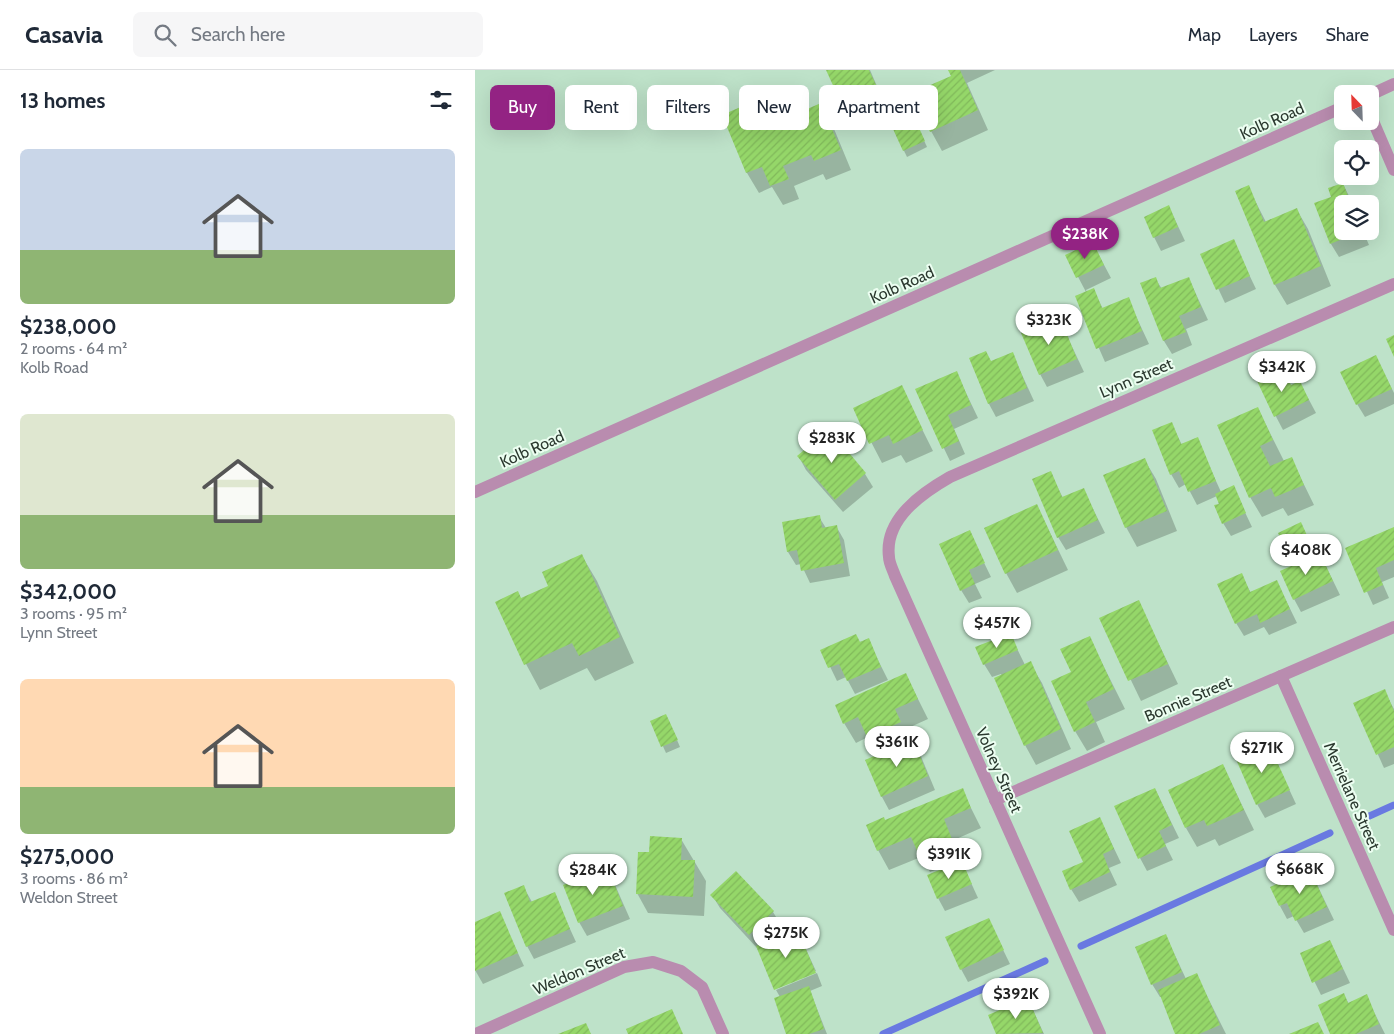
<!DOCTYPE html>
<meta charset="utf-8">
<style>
:root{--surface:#fff;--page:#f6f6f7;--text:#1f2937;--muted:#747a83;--line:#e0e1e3;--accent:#932383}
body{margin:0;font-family:Cabin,sans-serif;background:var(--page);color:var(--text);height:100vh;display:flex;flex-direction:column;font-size:19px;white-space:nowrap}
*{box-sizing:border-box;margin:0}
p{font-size:16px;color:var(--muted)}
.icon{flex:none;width:28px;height:28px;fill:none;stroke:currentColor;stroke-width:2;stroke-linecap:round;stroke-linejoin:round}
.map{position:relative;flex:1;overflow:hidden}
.details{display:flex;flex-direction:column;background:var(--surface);width:475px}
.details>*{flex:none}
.top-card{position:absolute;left:15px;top:15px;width:475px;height:45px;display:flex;gap:10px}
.needle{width:32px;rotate:337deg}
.fabs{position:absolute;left:859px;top:15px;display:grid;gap:10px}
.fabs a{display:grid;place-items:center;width:45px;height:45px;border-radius:8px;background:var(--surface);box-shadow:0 5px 20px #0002;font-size:25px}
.price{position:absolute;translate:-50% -42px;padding:0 11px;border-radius:18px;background:#fff;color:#222;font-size:16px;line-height:32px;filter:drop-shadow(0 1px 2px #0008)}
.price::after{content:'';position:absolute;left:50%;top:30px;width:15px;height:11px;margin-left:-8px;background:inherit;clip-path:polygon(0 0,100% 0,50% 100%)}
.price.selected{background:var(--accent);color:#fff}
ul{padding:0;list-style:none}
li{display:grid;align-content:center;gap:10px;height:265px;padding:0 20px}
li span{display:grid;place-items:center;height:155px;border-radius:8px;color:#555}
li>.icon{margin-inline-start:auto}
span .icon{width:90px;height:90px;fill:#fffc;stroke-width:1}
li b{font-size:21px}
h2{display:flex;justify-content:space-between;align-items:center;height:60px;padding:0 20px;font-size:21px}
.chip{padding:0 18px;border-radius:8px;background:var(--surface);box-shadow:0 5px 20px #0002;font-size:18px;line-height:45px}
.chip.selected{background:var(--accent);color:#fff}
header{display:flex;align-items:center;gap:30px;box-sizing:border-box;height:70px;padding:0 25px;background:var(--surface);border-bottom:1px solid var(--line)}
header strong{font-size:24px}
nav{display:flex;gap:28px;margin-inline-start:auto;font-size:18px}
.search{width:350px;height:45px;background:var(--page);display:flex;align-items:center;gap:12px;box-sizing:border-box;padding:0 18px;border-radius:8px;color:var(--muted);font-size:19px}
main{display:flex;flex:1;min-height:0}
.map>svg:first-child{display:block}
.shadow{fill:#0003}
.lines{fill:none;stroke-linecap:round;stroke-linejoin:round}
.stream{stroke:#6979e1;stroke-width:7}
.building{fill:url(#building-hatch)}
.street{stroke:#b98caf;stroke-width:12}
.labels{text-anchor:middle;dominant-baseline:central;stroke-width:4;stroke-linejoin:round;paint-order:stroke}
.street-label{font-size:16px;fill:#2b392f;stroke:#ecfef1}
</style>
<header>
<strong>Casavia</strong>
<div class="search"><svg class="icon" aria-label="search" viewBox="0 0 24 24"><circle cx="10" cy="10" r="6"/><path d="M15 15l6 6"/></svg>Search here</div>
<nav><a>Map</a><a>Layers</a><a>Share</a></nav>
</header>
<main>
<section class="details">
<h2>13 homes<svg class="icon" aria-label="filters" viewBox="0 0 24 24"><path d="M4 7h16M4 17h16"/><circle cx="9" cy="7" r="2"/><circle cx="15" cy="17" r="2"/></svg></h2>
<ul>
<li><span style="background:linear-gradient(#c9d6e8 65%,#8fb573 0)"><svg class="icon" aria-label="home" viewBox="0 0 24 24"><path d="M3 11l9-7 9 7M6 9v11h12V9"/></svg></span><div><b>$238,000</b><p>2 rooms · 64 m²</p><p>Kolb Road</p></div></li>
<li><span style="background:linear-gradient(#dfe7d0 65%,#8fb573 0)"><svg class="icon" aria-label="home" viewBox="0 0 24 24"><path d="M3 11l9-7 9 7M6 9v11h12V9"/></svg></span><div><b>$342,000</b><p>3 rooms · 95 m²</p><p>Lynn Street</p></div></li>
<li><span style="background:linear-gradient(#ffd9b3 70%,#8fb573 0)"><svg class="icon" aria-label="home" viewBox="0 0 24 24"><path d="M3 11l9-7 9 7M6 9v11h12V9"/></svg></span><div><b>$275,000</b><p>3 rooms · 86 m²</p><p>Weldon Street</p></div></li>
</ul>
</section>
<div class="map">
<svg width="919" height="964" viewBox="0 0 919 964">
<defs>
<pattern id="building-hatch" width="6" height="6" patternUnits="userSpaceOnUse" patternTransform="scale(1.25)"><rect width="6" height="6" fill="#95d769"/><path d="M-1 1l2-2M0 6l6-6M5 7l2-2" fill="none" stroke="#81b95b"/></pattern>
</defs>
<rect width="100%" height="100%" fill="#bee2c9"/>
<g class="shadow">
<polygon points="353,0 395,0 414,44 380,59"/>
<polygon points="475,0 520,0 492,13 513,60 467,81 456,61 478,7"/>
<polygon points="282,32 295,56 346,35 357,54 376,100 351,110 348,104 319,116 324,129 308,135 297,117 284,123 272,103 249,46"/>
<polygon points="443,57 452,77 432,87 419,60"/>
<polygon points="868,114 878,134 868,134 868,161 888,161 894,175 864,187 856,174 858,128"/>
<polygon points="773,117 791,152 822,140 833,159 856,216 812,235 800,215 761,122"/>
<polygon points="694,137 710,171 686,181 679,167"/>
<polygon points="758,171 781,219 750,233 727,184"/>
<polygon points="618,174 636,208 611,220 612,222 618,219 628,239 653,229 674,274 630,292 601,226 611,222 592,186"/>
<polygon points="680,208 687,219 714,209 733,250 711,259 717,275 697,284 689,271"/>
<polygon points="584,249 609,302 572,317 565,304"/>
<polygon points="537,283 559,331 521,347 514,334 516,292"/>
<polygon points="901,287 919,323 919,334 890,347 882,334"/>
<polygon points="481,302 503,348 479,359 490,384 475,391 441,320"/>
<polygon points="783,312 816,317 832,326 841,343 808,360"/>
<polygon points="426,317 458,381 431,393 426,385 407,393 379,339"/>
<polygon points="783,339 809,391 816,388 839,435 813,446 808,438 787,447 775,427"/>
<polygon points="696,353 707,375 722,369 746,422 758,417 777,457 756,466 748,453 742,426 722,435 711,414 704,418 696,404"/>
<polygon points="354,361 390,404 398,417 368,442 331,400 324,387"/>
<polygon points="669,389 681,409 702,461 662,477 651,457"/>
<polygon points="575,402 588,428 608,419 630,463 591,480 583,467"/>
<polygon points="562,436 593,500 542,523 531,503"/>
<polygon points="344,447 351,458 361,456 369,470 375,506 335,513 326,494 321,495 313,482"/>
<polygon points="919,458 919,507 907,512 914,528 898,535 872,478"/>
<polygon points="829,460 837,479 817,488 814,482"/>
<polygon points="494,462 516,507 500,514 507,528 494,533 486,520"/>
<polygon points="845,484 865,525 826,542 819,529"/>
<polygon points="107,486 122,511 159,593 120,611 112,598 65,620 51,594 46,529 75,516"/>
<polygon points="766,505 776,523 802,512 822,553 794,565 789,557 769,566 761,553"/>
<polygon points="663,531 703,614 666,631 626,548"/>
<polygon points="535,564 550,595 555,593 567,613 596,679 561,695 550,675 526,604 517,607 509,594"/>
<polygon points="614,567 650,639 621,652 630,672 612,681 600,661 597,602"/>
<polygon points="393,570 413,610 380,624 371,607 362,611 347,580"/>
<polygon points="431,605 453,649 431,659 445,684 460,720 414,740 407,727 404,685 393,667 381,673 369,653"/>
<polygon points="909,621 919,639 919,694 909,698 880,633"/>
<polygon points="194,651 205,677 191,683 177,652"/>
<polygon points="793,674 821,734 790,748 782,734"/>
<polygon points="748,696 779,760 744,776 740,769 722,777 711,758"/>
<polygon points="680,719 704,768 690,774 698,790 672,801 665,788"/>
<polygon points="487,720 506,758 479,770 488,789 455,802 446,787 414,800 403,780 410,751"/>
<polygon points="625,749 646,793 634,798 642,815 604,832 596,819 609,792"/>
<polygon points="206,769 231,811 229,846 173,843 162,823 175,784"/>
<polygon points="487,793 503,828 470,841 463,828"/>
<polygon points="133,799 155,849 112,866 104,852"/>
<polygon points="835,800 859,850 829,863 819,846 812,849 805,836"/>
<polygon points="261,803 298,842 306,855 285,875 322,860 341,901 300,918 282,878 245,838 237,825"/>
<polygon points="48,816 57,832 79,824 101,872 59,889 52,876"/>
<polygon points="24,843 49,896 8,914 0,900 0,853"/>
<polygon points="513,849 535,894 493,912 486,899"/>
<polygon points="691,866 711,909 721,904 751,964 702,964 687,927 685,927 677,914"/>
<polygon points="855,871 875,913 846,925 826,884"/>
<polygon points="342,903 347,916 335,921 352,964 313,964 305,927 301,920"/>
<polygon points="869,925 874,934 891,926 910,964 857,964"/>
<polygon points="553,929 569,964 523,964 515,945"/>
</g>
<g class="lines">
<g class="stream">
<polyline points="890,748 919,735"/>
<polyline points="606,876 855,763"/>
<polyline points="408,964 570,891"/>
</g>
</g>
<g class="building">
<polygon points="351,0 394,0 408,30 372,46"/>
<polygon points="473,0 485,0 503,40 455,62 437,23 476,6"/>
<polygon points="282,30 293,56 346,33 366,80 339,91 336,85 308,96 314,109 295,116 287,97 271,103 247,45"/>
<polygon points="440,49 450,71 428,81 418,59"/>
<polygon points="868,113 876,134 868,134 868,161 888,161 855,174 839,133 856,127 853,118"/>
<polygon points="774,115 789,152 822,138 846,196 799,215 760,121"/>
<polygon points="694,135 703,157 678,168 669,147"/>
<polygon points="759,169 775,206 741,220 725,184"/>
<polygon points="618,172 629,195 601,208 590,185"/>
<polygon points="681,207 685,218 714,207 726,237 704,246 711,262 688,271 665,213"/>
<polygon points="619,218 627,238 654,227 667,261 621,279 600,226"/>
<polygon points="585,247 602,289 564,305 546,263"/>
<polygon points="919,265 919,287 911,269"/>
<polygon points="511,281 516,291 538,282 552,318 513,334 494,288"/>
<polygon points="901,285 917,319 881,335 865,302"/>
<polygon points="808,299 816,315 825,311 834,330 799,347 782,311"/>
<polygon points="482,301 496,335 473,345 484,371 467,379 440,319"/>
<polygon points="427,315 448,360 418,374 414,365 394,374 378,338"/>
<polygon points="783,337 798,370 785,376 795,396 817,387 829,415 800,427 796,418 774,428 742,355"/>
<polygon points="697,352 706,374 723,367 741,411 713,422 704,401 695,405 677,360"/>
<polygon points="354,359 391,403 360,430 322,386"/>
<polygon points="670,388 692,441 650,458 628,405"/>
<polygon points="576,401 587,427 609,418 623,450 582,468 557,409"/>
<polygon points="759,415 771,443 747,454 739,435 744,434 740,424"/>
<polygon points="562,434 583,480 530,504 509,458"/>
<polygon points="345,445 347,458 362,455 369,493 326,501 322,480 312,482 307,452"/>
<polygon points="826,452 835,472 813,483 803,463"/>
<polygon points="919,457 919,490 901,498 908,515 889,523 870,478"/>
<polygon points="495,460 510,493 494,500 500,514 485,521 464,474"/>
<polygon points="845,483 858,511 818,530 805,501"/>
<polygon points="107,484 145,567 104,586 97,573 49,595 20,532 43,521 46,528 73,516 67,502"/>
<polygon points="767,503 775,522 802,510 815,539 785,553 782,544 760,554 742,514"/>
<polygon points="664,530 693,594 653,611 624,548"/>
<polygon points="536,563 543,580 508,595 500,577"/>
<polygon points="381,564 385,572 394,568 406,597 372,611 364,594 353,598 345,580"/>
<polygon points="615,566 639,619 611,632 620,652 599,662 576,611 596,602 585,579"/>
<polygon points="556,591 586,659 549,676 519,608"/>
<polygon points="431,603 443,629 420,639 426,652 392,667 383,647 368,654 360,635"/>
<polygon points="910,619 919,641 919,677 901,685 878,633"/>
<polygon points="191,644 203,670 186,677 175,651"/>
<polygon points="438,669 453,706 406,727 390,690"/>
<polygon points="793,672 815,720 781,735 760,687"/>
<polygon points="748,694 769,740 732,756 729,750 710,758 693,720"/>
<polygon points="488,718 496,738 469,749 477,769 443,783 436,767 402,781 391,755 409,747 410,750"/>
<polygon points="680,718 697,755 684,761 691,776 663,789 639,736"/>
<polygon points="625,747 639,779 628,784 635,802 595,820 587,801 608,792 594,761"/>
<polygon points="175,766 207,768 206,790 220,790 218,827 161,824 163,782 174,782"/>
<polygon points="487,791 497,814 462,829 452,805"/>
<polygon points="133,798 148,836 103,853 88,815"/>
<polygon points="835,799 852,837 820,851 812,833 804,836 795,817"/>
<polygon points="261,801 299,841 274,865 235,825"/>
<polygon points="49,815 55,832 80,822 95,859 51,877 29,823"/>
<polygon points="25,841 43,883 0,901 0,852"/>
<polygon points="514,848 529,880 485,900 470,867"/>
<polygon points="322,858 341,903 299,920 281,876"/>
<polygon points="691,864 707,902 676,915 660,877"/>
<polygon points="855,870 868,899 837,913 825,883"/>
<polygon points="722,903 745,955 724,964 700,964 683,920"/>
<polygon points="334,916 349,959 334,964 311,964 299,928"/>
<polygon points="869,923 873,933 892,924 904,954 881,964 855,964 843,935"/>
<polygon points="553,928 568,963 521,964 513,945"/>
<polygon points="197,939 208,964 153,964 151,959"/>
<polygon points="843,952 849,964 814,964"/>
<polygon points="111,953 116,964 83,964"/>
</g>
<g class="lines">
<g class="street">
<polyline points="895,25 919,14"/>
<polyline points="895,44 919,100"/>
<polyline points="0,422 868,37"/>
<polyline points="806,606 919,860"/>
<polyline points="520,730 919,557"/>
<polyline points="1,964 149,897 178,892 206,901 227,917 248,964"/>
<path d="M625,964L420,506C418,500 414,493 414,487C409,449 447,423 475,407L919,214"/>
</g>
</g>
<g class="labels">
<g class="street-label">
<text transform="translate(797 51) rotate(-24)">Kolb Road</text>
<text transform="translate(427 215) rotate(-24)">Kolb Road</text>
<text transform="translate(661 308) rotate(-23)">Lynn Street</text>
<text transform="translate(57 379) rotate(-24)">Kolb Road</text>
<text transform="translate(713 629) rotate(-23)">Bonnie Street</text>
<text transform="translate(524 700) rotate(66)">Volney Street</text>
<text transform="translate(877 726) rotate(66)">Merrielane Street</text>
<text transform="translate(104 901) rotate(-23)">Weldon Street</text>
</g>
</g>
</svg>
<div class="fabs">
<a><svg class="needle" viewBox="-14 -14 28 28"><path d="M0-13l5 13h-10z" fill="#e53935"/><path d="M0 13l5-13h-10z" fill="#747a83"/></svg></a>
<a><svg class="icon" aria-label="locate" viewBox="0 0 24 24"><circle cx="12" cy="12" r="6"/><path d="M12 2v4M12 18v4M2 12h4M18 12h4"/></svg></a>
<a><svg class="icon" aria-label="layers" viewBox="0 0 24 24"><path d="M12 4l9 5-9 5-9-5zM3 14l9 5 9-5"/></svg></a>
</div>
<b class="price selected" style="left:610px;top:190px">$238K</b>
<b class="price" style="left:574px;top:276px">$323K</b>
<b class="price" style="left:807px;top:323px">$342K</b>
<b class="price" style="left:357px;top:394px">$283K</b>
<b class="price" style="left:831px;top:506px">$408K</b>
<b class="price" style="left:522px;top:579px">$457K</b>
<b class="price" style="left:422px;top:698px">$361K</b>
<b class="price" style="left:787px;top:704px">$271K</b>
<b class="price" style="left:474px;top:810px">$391K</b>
<b class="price" style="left:825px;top:825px">$668K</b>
<b class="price" style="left:118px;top:826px">$284K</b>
<b class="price" style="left:311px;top:889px">$275K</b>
<b class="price" style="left:541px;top:950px">$392K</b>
<div class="top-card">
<a class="chip selected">Buy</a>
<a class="chip">Rent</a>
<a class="chip">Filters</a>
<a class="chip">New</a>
<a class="chip">Apartment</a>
</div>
</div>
</main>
